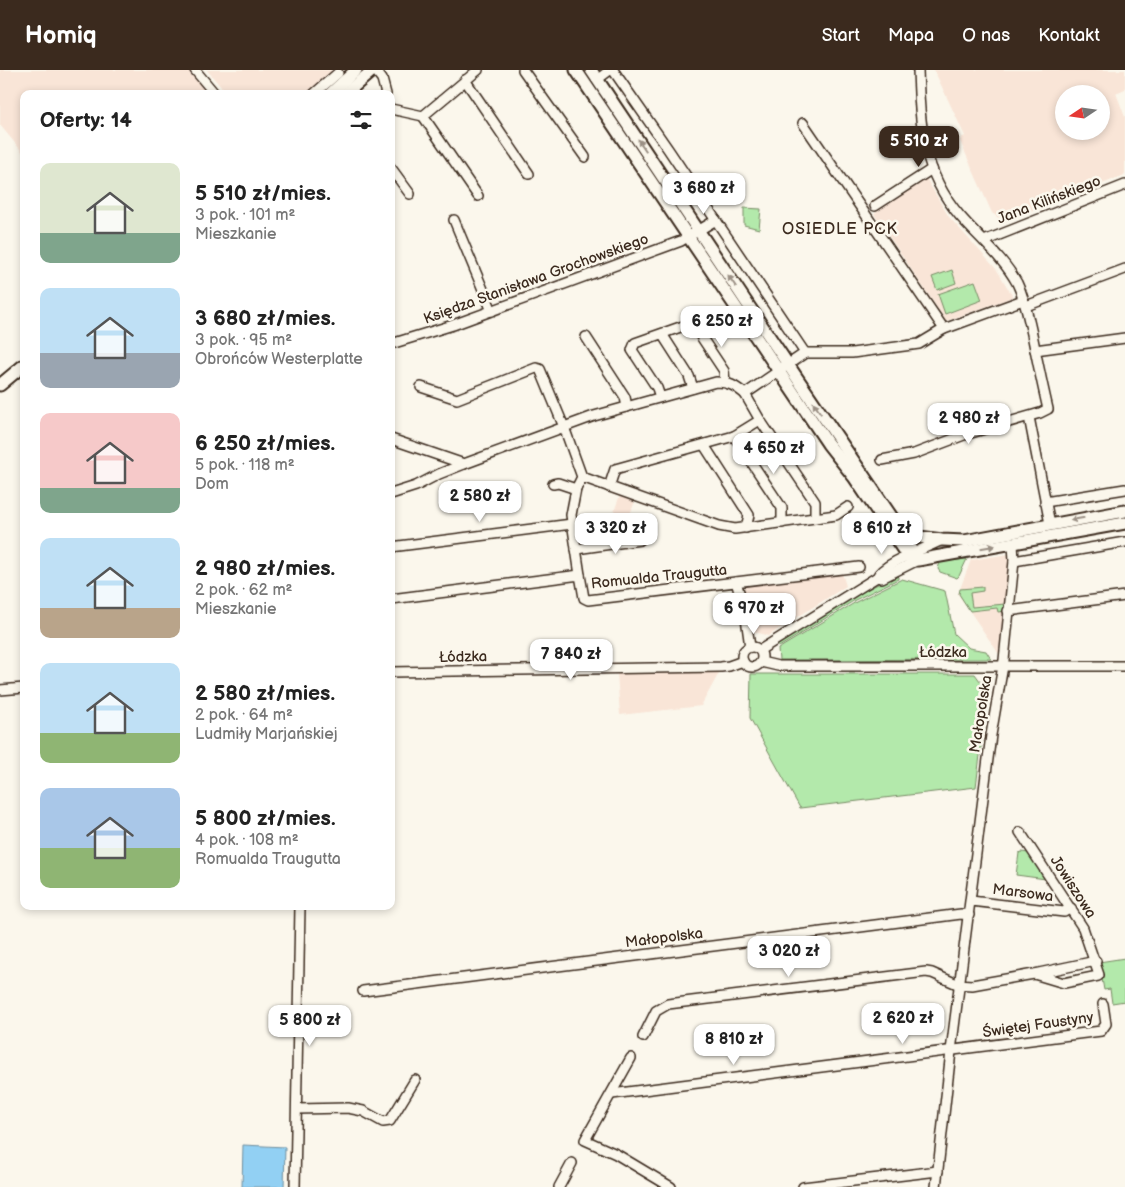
<!DOCTYPE html>
<html lang="pl">
<meta charset="utf-8">
<style>
:root{--surface:#fff;--page:#f2f2f2;--text:#222;--muted:#767676;--accent:#3b2a1e}
body{margin:0;font-family:"Balsamiq Sans",sans-serif;background:var(--page);color:var(--text);height:100vh;display:flex;flex-direction:column;font-size:19px;white-space:nowrap}
*{box-sizing:border-box;margin:0}
p{font-size:16px;color:var(--muted)}
.icon{flex:none;width:28px;height:28px;fill:none;stroke:currentColor;stroke-width:2;stroke-linecap:round;stroke-linejoin:round}
.map{position:relative;flex:1;overflow:hidden}
.drawer{position:absolute;left:20px;top:20px;width:375px;height:820px;display:flex;flex-direction:column;background:var(--surface);border-radius:10px;box-shadow:0 2px 8px #0003}
.drawer>*{flex:none}
.needle{width:32px;rotate:257deg}
.controls{position:absolute;left:1055px;top:15px;display:grid;gap:10px}
.controls a{display:grid;place-items:center;width:55px;height:55px;border-radius:50%;background:var(--surface);box-shadow:0 2px 8px #0003;font-size:25px}
.price{position:absolute;translate:-50% -42px;padding:0 11px;border-radius:10px;background:#fff;color:#222;font-size:16px;line-height:32px;filter:drop-shadow(0 1px 2px #0008)}
.price::after{content:'';position:absolute;left:50%;top:30px;width:15px;height:11px;margin-left:-8px;background:inherit;clip-path:polygon(0 0,100% 0,50% 100%)}
.price.on{background:var(--accent);color:#fff}
ul{padding:0;list-style:none}
li{display:flex;align-items:center;gap:15px;height:125px;padding:0 20px}
li span{display:grid;place-items:center;flex:none;width:140px;height:100px;border-radius:10px;color:#555}
li>.icon{margin-inline-start:auto}
span .icon{width:60px;height:60px;fill:#fffc;stroke-width:1}
li b{font-size:21px}
h2{display:flex;justify-content:space-between;align-items:center;height:60px;padding:0 20px;font-size:21px}
header{display:flex;align-items:center;gap:30px;box-sizing:border-box;height:70px;padding:0 25px;background:var(--accent);color:#fff}
header strong{font-size:24px}
nav{display:flex;gap:28px;margin-inline-start:auto;font-size:18px}
.map>svg:first-child{display:block}
.built{fill:#f9e5d7;fill-rule:evenodd}
.green{fill:#b3e9ab;stroke:#778a64}
.water{fill:#92d0f3;stroke:#6f8e9e}
.lines{fill:none;stroke-linecap:round;stroke-linejoin:round}
.minor-casing{stroke:#3b2a1e;stroke-width:12}
.major-casing{stroke:#3b2a1e;stroke-width:15}
.minor{stroke:#fbf7ec;stroke-width:9}
.major{stroke:#fbf7ec;stroke-width:11}
.oneway{fill:#9b9085}
.labels{text-anchor:middle;dominant-baseline:central;stroke-width:5;stroke-linejoin:round;paint-order:stroke}
.street-label{font-size:15px;fill:#3b2a1e;stroke:#fbf7ec}
.neighbourhood-label{font-size:16px;letter-spacing:1px;fill:#3b2a1e;stroke:#fbf7ec}
</style>
<header>
<strong>Homiq</strong>
<nav><a>Start</a><a>Mapa</a><a>O nas</a><a>Kontakt</a></nav>
</header>
<div class="map">
<svg width="1125" height="1117" viewBox="0 0 1125 1117">
<rect width="100%" height="100%" fill="#fbf7ec"/>
<filter id="ink" filterUnits="userSpaceOnUse"><feTurbulence type="fractalNoise" baseFrequency=".02" numOctaves="2"/><feDisplacementMap in="SourceGraphic" scale="10" xChannelSelector="R" yChannelSelector="G"/><feConvolveMatrix kernelMatrix="1 2 1 2 8 2 1 2 1" color-interpolation-filters="sRGB"/></filter>
<g filter="url(#ink)">
<g class="built">
<polygon points="0,0 188,0 208,24 24,24 24,84 0,55"/>
<polygon points="207,0 337,0 310,24 227,24"/>
<path d="M934,0H1125V19L1116,23L1125,47V105L1004,152L992,143L960,71L961,68L965,66ZM1064,24H1101V61H1064Z"/>
<polygon points="926,108 949,147 997,200 1013,227 946,251 874,144"/>
<polygon points="620,425 635,431 626,455 611,450"/>
<polygon points="1009,484 1010,490 1001,587 958,524 971,490"/>
<polygon points="842,503 846,516 768,566 753,561 751,542 743,521 746,515"/>
<polygon points="714,602 719,603 701,636 620,645 617,603"/>
</g>
<g class="green">
<polygon points="744,138 761,139 759,159 744,155"/>
<polygon points="952,200 956,213 937,220 932,207"/>
<polygon points="975,211 982,230 945,244 938,224"/>
<polygon points="967,489 959,506 957,508 940,502 938,499 940,492"/>
<polygon points="898,504 898,509 855,530 779,577 775,574 848,529"/>
<polygon points="902,509 945,521 954,564 969,578 986,581 991,589 779,590 778,579 856,532"/>
<polygon points="983,517 983,521 970,523 972,537 1005,534 1005,541 998,542 997,538 970,541 959,524 960,519"/>
<polygon points="751,604 975,604 988,622 976,717 800,738 750,648"/>
<polygon points="1022,782 1028,783 1046,809 1016,805 1019,783"/>
<polygon points="1125,888 1125,931 1112,933 1110,919 1104,920 1099,892"/>
</g>
<polygon class="water" points="243,1075 285,1077 284,1117 242,1117"/>
<g class="lines">
<g class="minor-casing">
<g id="minor">
<polyline points="195,0 215,24"/>
<polyline points="375,0 382,9 386,24"/>
<polyline points="523,0 585,87"/>
<polyline points="598,9 610,0"/>
<polyline points="465,10 529,104"/>
<polyline points="314,24 338,3"/>
<polyline points="391,39 423,46 478,0"/>
<polyline points="423,46 478,126"/>
<polyline points="803,53 944,259"/>
<polyline points="391,98 410,124"/>
<polyline points="875,136 932,99"/>
<polyline points="454,150 492,241"/>
<polyline points="984,171 1125,115"/>
<polyline points="1026,236 1125,199"/>
<polyline points="692,253 724,301 725,312"/>
<polyline points="662,264 689,306 693,318"/>
<polyline points="586,267 625,327 627,337"/>
<polyline points="391,274 453,255 681,171 716,150"/>
<polyline points="1035,280 1125,268"/>
<polyline points="805,283 852,283 919,274 944,259 1023,230"/>
<polyline points="421,317 457,329 536,298 540,299 564,357 582,407 576,419 571,445 580,505"/>
<polyline points="660,327 657,318 632,280 635,273 703,249"/>
<polyline points="1029,347 1050,454"/>
<polyline points="760,350 815,432 815,448"/>
<polyline points="734,366 782,438 782,453"/>
<polyline points="391,369 464,394"/>
<polyline points="704,375 749,445 746,458"/>
<path d="M882,390L914,384L964,365L1040,343L1048,339C1042,314 1037,289 1032,264C1028,247 1025,229 1017,213C1003,187 979,168 960,146C922,102 920,55 918,0"/>
<polyline points="582,407 719,456 735,459 836,445 848,437"/>
<polyline points="553,414 558,413 576,419"/>
<polyline points="609,417 615,399 734,366 760,350 745,324"/>
<path d="M391,424L416,416L439,404L464,394L594,346L716,312C729,312 735,316 745,324L805,283L668,79L613,0"/>
<polyline points="1045,432 1125,419"/>
<polyline points="391,477 572,454"/>
<polyline points="576,479 640,470 643,467"/>
<polyline points="1014,491 1125,472"/>
<polyline points="877,507 882,508 918,490 904,465"/>
<polyline points="736,512 745,541 750,577"/>
<polyline points="391,529 580,505 584,528 588,530 859,497"/>
<polyline points="1008,541 1125,526"/>
<circle cx="752" cy="587" r="10"/>
<path d="M760,580L877,507C883,493 927,478 942,470"/>
<polyline points="761,592 778,596 1125,596"/>
<polyline points="391,602 721,597 729,596 743,591"/>
<polyline points="0,620 24,618"/>
<polyline points="1020,762 1083,858 1099,905 1098,906 1064,913 1034,904"/>
<polyline points="971,831 1064,842 1071,838"/>
<polyline points="363,921 961,844 969,845"/>
<polyline points="643,967 656,941 668,934 926,902 932,903 957,914 972,915 1034,904 1096,891"/>
<polyline points="631,988 585,1070 616,1084 671,1117"/>
<polyline points="612,1024 1101,961 1106,954 1103,934"/>
<polyline points="297,1039 348,1038 363,1041 383,1052 390,1051 415,1010"/>
<polyline points="295,1117 300,836"/>
<polyline points="559,1117 572,1093"/>
<polyline points="803,1117 938,1101"/>
<polyline points="936,1117 951,981 991,665 1004,590 1014,491 1013,473"/>
</g>
</g>
<g class="major-casing">
<g id="major">
<polyline points="576,0 828,374 854,407 908,487 918,490 1125,453"/>
<polyline points="591,0 795,305 904,465 942,470 964,471 1125,441"/>
<polyline points="330,24 356,0"/>
<polyline points="345,24 373,0"/>
<polyline points="0,315 24,295"/>
</g>
</g>
<use href="#minor" class="minor"/>
<use href="#major" class="major"/>
</g>
<defs><path id="oneway-solid" d="M-6-.8H1V-3.2L6.5 0L1 3.2V.8H-6Z" transform="scale(1.25)"/></defs>
<g class="oneway">
<use href="#oneway-solid" transform="translate(642 75) rotate(-124)"/>
<use href="#oneway-solid" transform="translate(732 211) rotate(-124)"/>
<use href="#oneway-solid" transform="translate(817 338) rotate(-124)"/>
<use href="#oneway-solid" transform="translate(1077 449) rotate(170)"/>
<use href="#oneway-solid" transform="translate(988 477) rotate(-10)"/>
</g>
</g>
<g class="labels">
<g class="street-label">
<text transform="translate(1049 130) rotate(-21)">Jana Kilińskiego</text>
<text transform="translate(536 209) rotate(-20)">Księdza Stanisława Grochowskiego</text>
<text transform="translate(659 507) rotate(-6)">Romualda Traugutta</text>
<text x="943" y="582">Łódzka</text>
<text transform="translate(463 587) rotate(-1)">Łódzka</text>
<text transform="translate(981 644) rotate(-81)">Małopolska</text>
<text transform="translate(1073 817) rotate(57)">Jowiszowa</text>
<text transform="translate(1023 823) rotate(7)">Marsowa</text>
<text transform="translate(664 868) rotate(-7)">Małopolska</text>
<text transform="translate(1038 955) rotate(-8)">Świętej Faustyny</text>
</g>
<g class="neighbourhood-label">
<text x="840" y="159">OSIEDLE PCK</text>
</g>
</g>
</svg>
<div class="controls">
<a><svg class="needle" viewBox="-14 -14 28 28"><path d="M0-13l5 13h-10z" fill="#e53935"/><path d="M0 13l5-13h-10z" fill="#767676"/></svg></a>
</div>
<b class="price on" style="left:919px;top:98px">5 510 zł</b>
<b class="price" style="left:704px;top:145px">3 680 zł</b>
<b class="price" style="left:722px;top:278px">6 250 zł</b>
<b class="price" style="left:969px;top:375px">2 980 zł</b>
<b class="price" style="left:774px;top:405px">4 650 zł</b>
<b class="price" style="left:480px;top:453px">2 580 zł</b>
<b class="price" style="left:616px;top:485px">3 320 zł</b>
<b class="price" style="left:882px;top:485px">8 610 zł</b>
<b class="price" style="left:754px;top:565px">6 970 zł</b>
<b class="price" style="left:571px;top:611px">7 840 zł</b>
<b class="price" style="left:789px;top:908px">3 020 zł</b>
<b class="price" style="left:903px;top:975px">2 620 zł</b>
<b class="price" style="left:310px;top:977px">5 800 zł</b>
<b class="price" style="left:734px;top:996px">8 810 zł</b>
<section class="drawer">
<h2>Oferty: 14<svg class="icon" aria-label="filters" viewBox="0 0 24 24"><path d="M4 7h16M4 17h16"/><circle cx="9" cy="7" r="2"/><circle cx="15" cy="17" r="2"/></svg></h2>
<ul>
<li><span style="background:linear-gradient(#dfe7d0 70%,#7fa58c 0)"><svg class="icon" aria-label="home" viewBox="0 0 24 24"><path d="M3 11l9-7 9 7M6 9v11h12V9"/></svg></span><div><b>5 510 zł/mies.</b><p>3 pok. · 101 m²</p><p>Mieszkanie</p></div></li>
<li><span style="background:linear-gradient(#bfe0f5 65%,#9aa5b1 0)"><svg class="icon" aria-label="home" viewBox="0 0 24 24"><path d="M3 11l9-7 9 7M6 9v11h12V9"/></svg></span><div><b>3 680 zł/mies.</b><p>3 pok. · 95 m²</p><p>Obrońców Westerplatte</p></div></li>
<li><span style="background:linear-gradient(#f6c9c9 75%,#7fa58c 0)"><svg class="icon" aria-label="home" viewBox="0 0 24 24"><path d="M3 11l9-7 9 7M6 9v11h12V9"/></svg></span><div><b>6 250 zł/mies.</b><p>5 pok. · 118 m²</p><p>Dom</p></div></li>
<li><span style="background:linear-gradient(#bfe0f5 70%,#b9a48a 0)"><svg class="icon" aria-label="home" viewBox="0 0 24 24"><path d="M3 11l9-7 9 7M6 9v11h12V9"/></svg></span><div><b>2 980 zł/mies.</b><p>2 pok. · 62 m²</p><p>Mieszkanie</p></div></li>
<li><span style="background:linear-gradient(#bfe0f5 70%,#8fb573 0)"><svg class="icon" aria-label="home" viewBox="0 0 24 24"><path d="M3 11l9-7 9 7M6 9v11h12V9"/></svg></span><div><b>2 580 zł/mies.</b><p>2 pok. · 64 m²</p><p>Ludmiły Marjańskiej</p></div></li>
<li><span style="background:linear-gradient(#a9c7e8 60%,#8fb573 0)"><svg class="icon" aria-label="home" viewBox="0 0 24 24"><path d="M3 11l9-7 9 7M6 9v11h12V9"/></svg></span><div><b>5 800 zł/mies.</b><p>4 pok. · 108 m²</p><p>Romualda Traugutta</p></div></li>
</ul>
</section>
</div>
